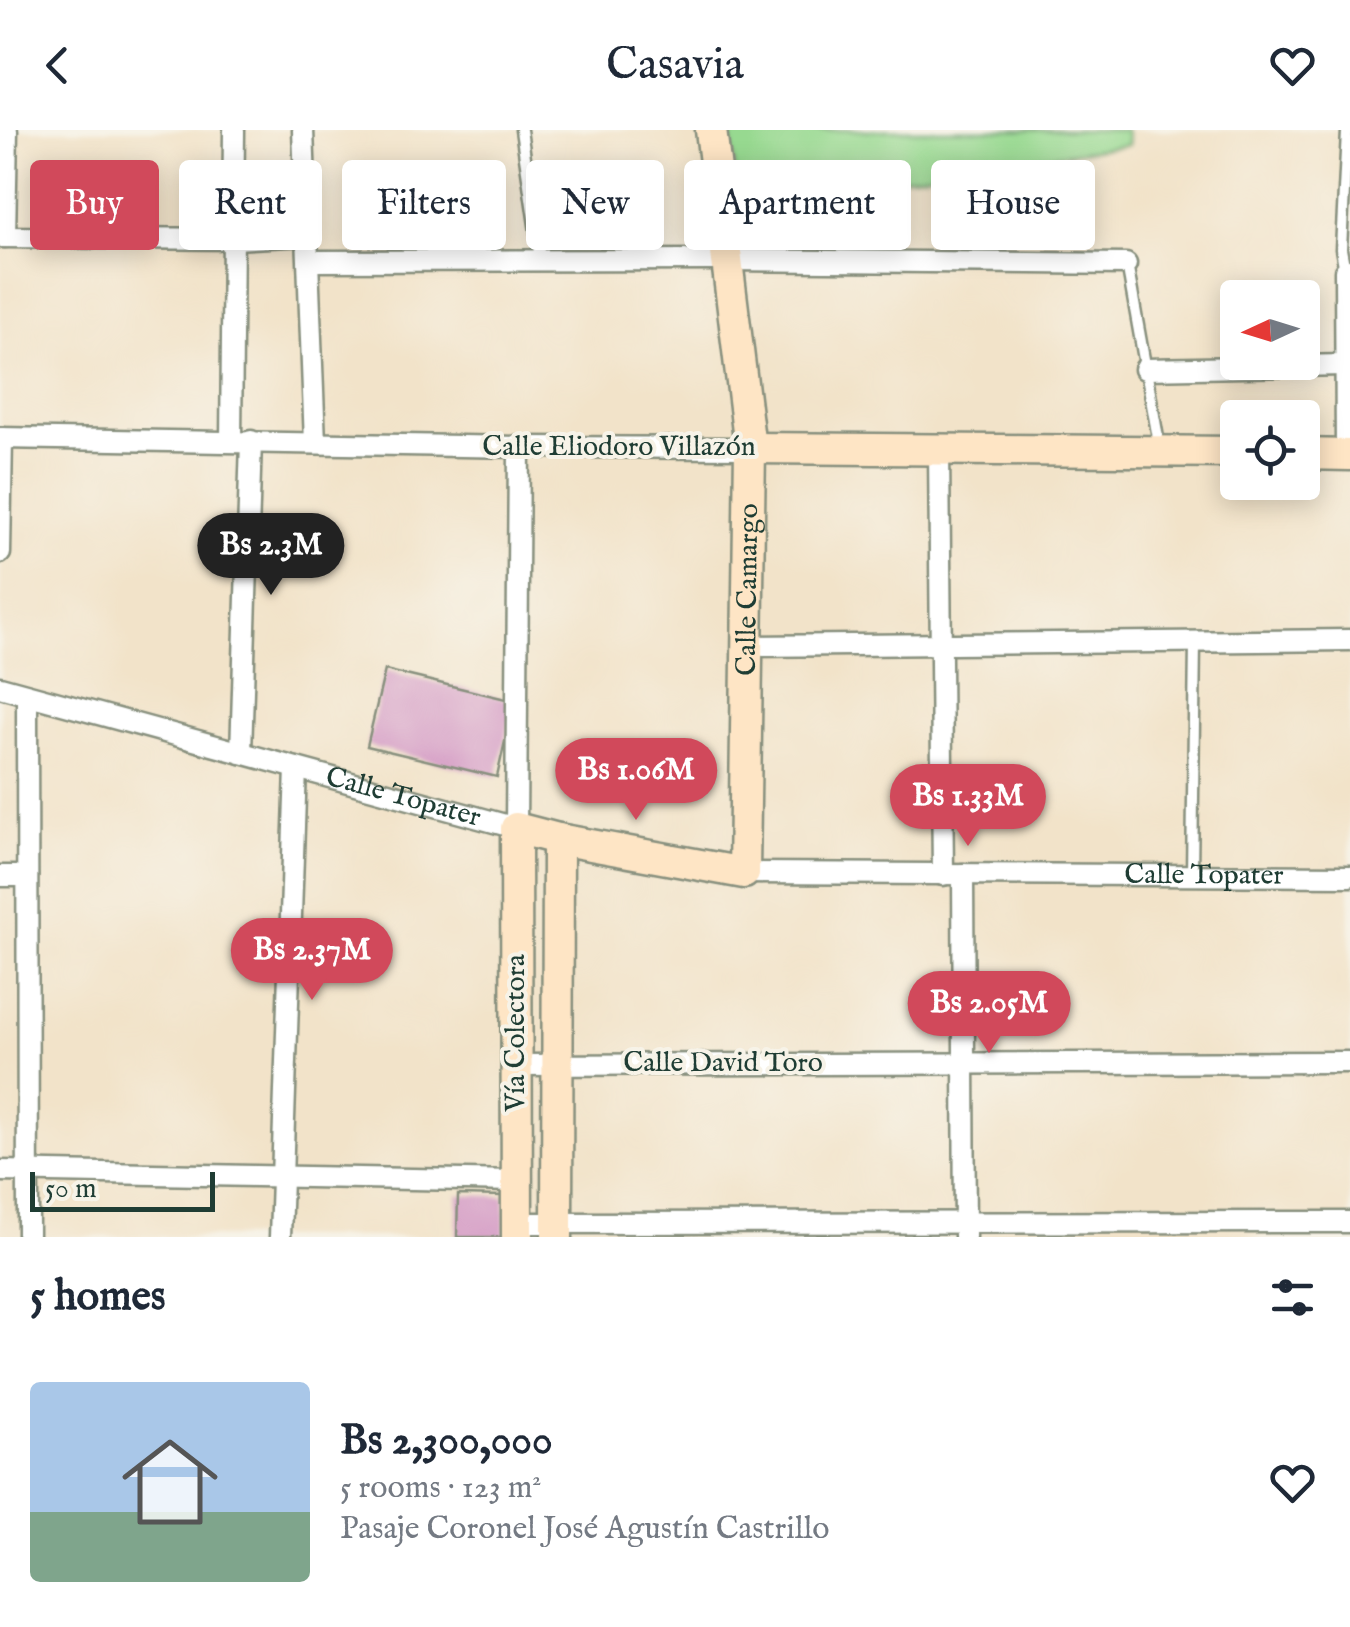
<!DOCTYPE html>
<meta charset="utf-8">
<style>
:root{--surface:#fff;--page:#f6f6f7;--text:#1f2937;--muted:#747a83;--accent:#d1495b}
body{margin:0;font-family:"IM FELL English",serif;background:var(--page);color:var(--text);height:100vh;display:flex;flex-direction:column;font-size:38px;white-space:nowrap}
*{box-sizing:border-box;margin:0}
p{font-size:32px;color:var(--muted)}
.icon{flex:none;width:55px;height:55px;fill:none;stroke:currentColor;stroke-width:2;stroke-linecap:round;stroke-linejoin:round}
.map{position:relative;height:1107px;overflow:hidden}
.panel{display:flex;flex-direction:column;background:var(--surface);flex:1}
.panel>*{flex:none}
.guide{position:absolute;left:30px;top:30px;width:1290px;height:90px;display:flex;gap:20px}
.needle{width:65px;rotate:266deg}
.fabs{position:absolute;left:1220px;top:150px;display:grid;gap:20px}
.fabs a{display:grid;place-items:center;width:100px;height:100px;border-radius:10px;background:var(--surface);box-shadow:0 5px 25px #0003;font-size:50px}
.scale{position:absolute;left:30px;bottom:25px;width:185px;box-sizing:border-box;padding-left:10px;border:5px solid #1f3d34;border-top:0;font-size:28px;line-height:35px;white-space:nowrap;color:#1f3d34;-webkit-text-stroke:8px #f7f3e8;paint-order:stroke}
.price{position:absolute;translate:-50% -85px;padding:0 22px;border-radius:35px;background:var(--accent);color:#fff;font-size:32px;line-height:65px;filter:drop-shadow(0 2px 5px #0008)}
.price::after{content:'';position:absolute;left:50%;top:60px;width:30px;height:22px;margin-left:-15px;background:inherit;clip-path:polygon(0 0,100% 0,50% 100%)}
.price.on{background:#222;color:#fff}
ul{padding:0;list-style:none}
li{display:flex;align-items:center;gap:30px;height:250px;padding:0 30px}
li span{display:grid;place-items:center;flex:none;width:280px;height:200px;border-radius:10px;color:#555}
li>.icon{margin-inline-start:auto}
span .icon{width:120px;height:120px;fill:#fffc;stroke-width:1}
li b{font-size:42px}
h2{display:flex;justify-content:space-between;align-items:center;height:120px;padding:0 30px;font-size:42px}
.chip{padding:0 35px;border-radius:10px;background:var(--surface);box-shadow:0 5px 25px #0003;font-size:35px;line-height:90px}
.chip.on{background:var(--accent);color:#fff}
header{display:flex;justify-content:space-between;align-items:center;height:130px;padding:0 30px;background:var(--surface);font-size:45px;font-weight:600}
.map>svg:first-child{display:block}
.green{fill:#97d990;stroke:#5b8b62;stroke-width:2.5}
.building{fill:#d294c2}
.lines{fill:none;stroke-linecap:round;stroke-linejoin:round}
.service-casing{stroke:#88907e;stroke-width:15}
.minor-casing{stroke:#88907e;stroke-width:25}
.secondary-casing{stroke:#88907e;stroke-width:35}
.service{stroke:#fff;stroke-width:10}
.minor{stroke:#fff;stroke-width:20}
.secondary{stroke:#fee5c5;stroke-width:30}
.labels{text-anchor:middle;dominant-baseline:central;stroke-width:8;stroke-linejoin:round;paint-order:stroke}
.street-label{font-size:28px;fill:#1f3d34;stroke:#f7f3e8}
</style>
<header><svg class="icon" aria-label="back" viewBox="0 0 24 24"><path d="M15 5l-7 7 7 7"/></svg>Casavia<svg class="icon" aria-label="heart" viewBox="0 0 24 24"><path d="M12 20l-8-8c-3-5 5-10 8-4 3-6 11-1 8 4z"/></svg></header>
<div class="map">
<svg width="1350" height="1107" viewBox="0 0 1350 1107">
<rect width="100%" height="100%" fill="#f7f3e8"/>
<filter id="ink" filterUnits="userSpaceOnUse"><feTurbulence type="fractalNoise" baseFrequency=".01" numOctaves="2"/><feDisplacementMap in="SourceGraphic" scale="20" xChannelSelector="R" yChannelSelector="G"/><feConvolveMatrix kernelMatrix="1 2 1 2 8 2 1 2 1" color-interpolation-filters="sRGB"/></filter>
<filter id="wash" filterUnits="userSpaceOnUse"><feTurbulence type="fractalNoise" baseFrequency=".0048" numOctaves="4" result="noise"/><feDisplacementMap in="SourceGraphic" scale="40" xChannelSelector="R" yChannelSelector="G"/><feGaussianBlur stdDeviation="2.25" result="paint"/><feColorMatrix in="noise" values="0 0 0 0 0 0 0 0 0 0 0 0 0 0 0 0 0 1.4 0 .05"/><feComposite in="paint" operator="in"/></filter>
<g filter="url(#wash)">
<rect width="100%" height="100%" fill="#f2e3c9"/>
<polygon class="green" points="730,0 1126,0 1128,15 739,71"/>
<g id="blocks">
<g class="building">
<polygon points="385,540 514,571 497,647 367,616"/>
<polygon points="458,1065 505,1066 505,1107 457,1107"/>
</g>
</g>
</g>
<g filter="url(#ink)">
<use href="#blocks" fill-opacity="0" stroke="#88907e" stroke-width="2.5"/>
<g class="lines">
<g class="service-casing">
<g id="service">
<polyline points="521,0 540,129"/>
<polyline points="1127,134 1160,319"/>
<polyline points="1345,141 1341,119 1347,2 1350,1"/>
<polyline points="1192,745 1195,512"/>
</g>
</g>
<g class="minor-casing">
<g id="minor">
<polyline points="303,0 315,313"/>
<polyline points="0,107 234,109 308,105"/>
<polyline points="5,107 7,0"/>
<polyline points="309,131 727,130 1126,134"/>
<polyline points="1145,239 1345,235"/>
<polyline points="0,308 519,317 750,318"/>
<polyline points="231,311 234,0"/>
<polyline points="939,319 943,745"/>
<polyline points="1346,325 1345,141 1350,140"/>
<polyline points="0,423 2,308"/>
<polyline points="747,516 1350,510"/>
<path id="s1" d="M0,557L516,698L519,317"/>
<polyline points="27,565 28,1107"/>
<polyline points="241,623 251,311"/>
<path id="s2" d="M744,743L1350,746"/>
<polyline points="963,744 965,1107"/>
<polyline points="0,746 27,746"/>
<polyline points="516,935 1350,932"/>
<polyline points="0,1041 517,1051"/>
<polyline points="517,1093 1350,1092"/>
<polyline points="280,1107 296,638"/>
</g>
</g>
<g class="secondary-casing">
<g id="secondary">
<polyline points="750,318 1238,322"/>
<polyline points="1302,324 1350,325"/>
<path id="s3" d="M517,1107L516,698L558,709L744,743L750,318L711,0"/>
<polyline points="557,1107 558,709"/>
</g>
</g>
<use href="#service" class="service"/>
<use href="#minor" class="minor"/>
<use href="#secondary" class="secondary"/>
</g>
</g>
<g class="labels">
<g class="street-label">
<text x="619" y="317">Calle Eliodoro Villazón</text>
<text stroke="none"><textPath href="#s3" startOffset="925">Calle Camargo</textPath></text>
<text stroke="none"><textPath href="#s1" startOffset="418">Calle Topater</textPath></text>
<text stroke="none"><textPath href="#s2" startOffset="460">Calle Topater</textPath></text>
<text transform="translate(516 903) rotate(-90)">Vía Colectora</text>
<text x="723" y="933">Calle David Toro</text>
</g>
</g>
</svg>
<div class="fabs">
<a><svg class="needle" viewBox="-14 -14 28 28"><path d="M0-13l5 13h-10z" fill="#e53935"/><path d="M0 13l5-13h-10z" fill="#747a83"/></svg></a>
<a><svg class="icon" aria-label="locate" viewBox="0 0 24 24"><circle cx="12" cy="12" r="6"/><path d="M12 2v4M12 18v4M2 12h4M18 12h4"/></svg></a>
</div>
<div class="scale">50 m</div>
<b class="price on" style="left:271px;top:468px">Bs 2.3M</b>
<b class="price" style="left:636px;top:693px">Bs 1.06M</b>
<b class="price" style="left:968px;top:719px">Bs 1.33M</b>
<b class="price" style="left:312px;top:873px">Bs 2.37M</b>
<b class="price" style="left:989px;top:926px">Bs 2.05M</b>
<div class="guide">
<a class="chip on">Buy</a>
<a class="chip">Rent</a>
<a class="chip">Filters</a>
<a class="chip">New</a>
<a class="chip">Apartment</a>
<a class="chip">House</a>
</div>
</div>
<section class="panel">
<h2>5 homes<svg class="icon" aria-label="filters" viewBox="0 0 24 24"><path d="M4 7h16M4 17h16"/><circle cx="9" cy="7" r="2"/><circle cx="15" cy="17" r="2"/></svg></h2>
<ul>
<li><span style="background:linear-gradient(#a9c7e8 65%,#7fa58c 0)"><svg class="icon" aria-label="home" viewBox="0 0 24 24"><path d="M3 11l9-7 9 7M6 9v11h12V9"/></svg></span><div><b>Bs 2,300,000</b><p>5 rooms · 123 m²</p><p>Pasaje Coronel José Agustín Castrillo</p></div><svg class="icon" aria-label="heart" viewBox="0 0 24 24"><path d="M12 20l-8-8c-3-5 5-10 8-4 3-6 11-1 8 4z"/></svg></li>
</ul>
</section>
